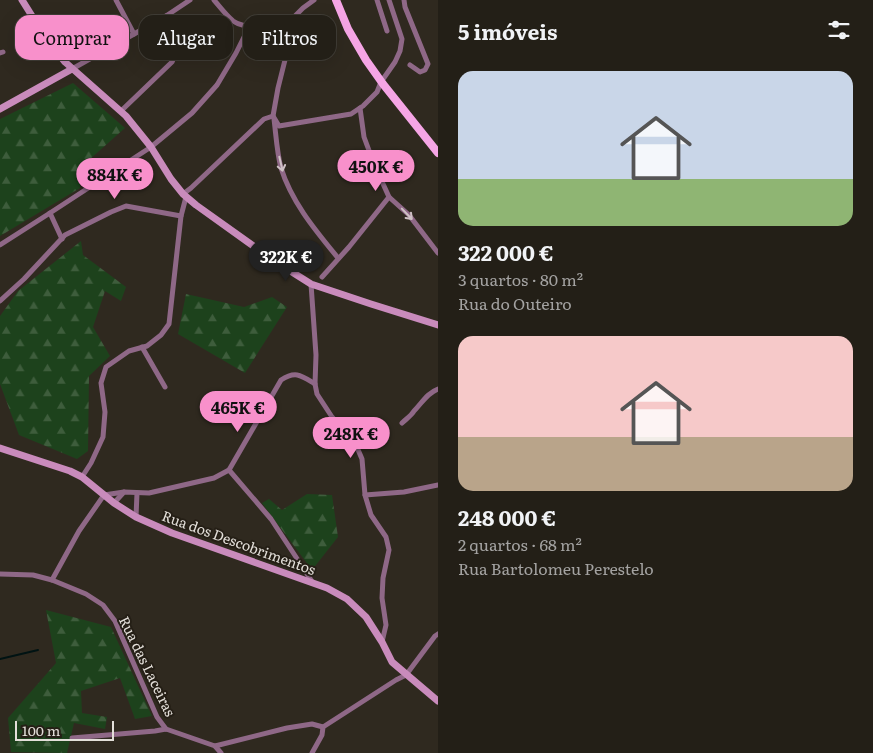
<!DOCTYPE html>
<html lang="pt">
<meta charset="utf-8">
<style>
:root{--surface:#231f17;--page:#2f2c24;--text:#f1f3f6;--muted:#a3a2a1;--line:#403d36;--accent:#f890cb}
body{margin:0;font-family:Literata,serif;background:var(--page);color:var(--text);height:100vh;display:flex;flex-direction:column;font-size:19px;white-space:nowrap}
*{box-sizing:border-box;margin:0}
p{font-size:16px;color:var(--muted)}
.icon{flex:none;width:28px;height:28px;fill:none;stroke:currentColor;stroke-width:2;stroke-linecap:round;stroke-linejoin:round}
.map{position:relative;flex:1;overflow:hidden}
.sheet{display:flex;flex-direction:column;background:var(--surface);width:435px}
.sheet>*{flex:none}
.banner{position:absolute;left:15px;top:15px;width:348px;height:45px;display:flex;gap:10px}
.scale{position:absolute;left:15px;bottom:12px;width:99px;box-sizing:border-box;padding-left:5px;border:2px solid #e3dfd9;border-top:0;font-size:14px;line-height:18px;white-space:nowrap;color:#e3dfd9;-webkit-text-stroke:4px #251f16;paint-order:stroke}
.price{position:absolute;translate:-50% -42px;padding:0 11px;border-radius:18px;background:var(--accent);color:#111;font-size:16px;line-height:32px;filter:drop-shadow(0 1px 2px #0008)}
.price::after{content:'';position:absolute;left:50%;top:30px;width:15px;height:11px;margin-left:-8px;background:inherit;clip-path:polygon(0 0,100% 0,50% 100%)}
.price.on{background:#222;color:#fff}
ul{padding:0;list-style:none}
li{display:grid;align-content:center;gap:10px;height:265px;padding:0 20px}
li span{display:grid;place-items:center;height:155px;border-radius:15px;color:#555}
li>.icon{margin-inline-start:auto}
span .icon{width:90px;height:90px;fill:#fffc;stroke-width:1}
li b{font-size:21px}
h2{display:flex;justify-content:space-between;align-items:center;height:60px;padding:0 20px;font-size:21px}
.tag{padding:0 18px;border-radius:15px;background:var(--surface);box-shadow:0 5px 20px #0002,0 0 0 1px var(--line);font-size:18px;line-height:45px}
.tag.on{background:var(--accent);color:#111}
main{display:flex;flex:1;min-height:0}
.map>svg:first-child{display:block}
.forest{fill:url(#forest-firs)}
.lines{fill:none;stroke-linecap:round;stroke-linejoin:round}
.stream{stroke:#001313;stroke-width:2}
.street{stroke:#8f6887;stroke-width:5}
.secondary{stroke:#c98bbc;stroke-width:7}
.primary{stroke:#f5a5e5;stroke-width:8}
.oneway{stroke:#cec1c4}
.labels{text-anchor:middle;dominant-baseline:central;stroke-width:4;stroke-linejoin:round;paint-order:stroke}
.street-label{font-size:14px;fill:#e3dfd9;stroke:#251f16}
</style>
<main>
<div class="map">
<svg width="438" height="753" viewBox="0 0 438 753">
<defs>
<pattern id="forest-firs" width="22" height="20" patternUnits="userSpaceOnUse" patternTransform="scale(1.25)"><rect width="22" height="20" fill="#1d421c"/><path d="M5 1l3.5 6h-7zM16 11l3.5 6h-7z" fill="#3e5d3c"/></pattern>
</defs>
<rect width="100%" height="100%" fill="#2f291f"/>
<g class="forest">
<polygon points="73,83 125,128 80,168 80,188 0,236 0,119"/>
<polygon points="81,241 83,255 126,287 121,301 105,291 93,327 110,356 89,376 88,451 77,459 19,435 0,384 0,316 18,291"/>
<polygon points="186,294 244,307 272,297 287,307 245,373 178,334"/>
<polygon points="307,494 332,495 338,537 312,570 262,503 269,499 282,510"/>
<polygon points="46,610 111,627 152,716 135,719 120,678 81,691 82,713 107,717 105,729 74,723 67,753 11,752 8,718 56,663"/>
</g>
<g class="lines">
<polyline class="stream" points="0,659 38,650"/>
<g class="street">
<polyline points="116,0 134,34"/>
<path d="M214,0C220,7 226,15 233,21C246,30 273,27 288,23"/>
<polyline points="377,0 387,31"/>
<polyline points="404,0 405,7 428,64 425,70 420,72 410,65"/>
<polyline points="0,53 3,52"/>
<polyline points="72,69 166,16 190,0"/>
<polyline points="360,108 364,137 374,164 389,197 409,215 438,253"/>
<polyline points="121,111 172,62 180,43 177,33 166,16"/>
<polyline points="273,116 279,126 351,114 363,106 377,92 381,82 395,62 400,51 402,39 389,0"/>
<path d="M274,119C276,135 277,153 281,168C292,203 316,231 338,258"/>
<polyline points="183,194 191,188 264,119 273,116 278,88 291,36 288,23 303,8 314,0"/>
<polyline points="50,213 62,239"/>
<polyline points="0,245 50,213 151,147 192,113 217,85 236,53 249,27"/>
<polyline points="322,277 349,247 389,197"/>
<polyline points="311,284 316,355 315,384 317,394 332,417 356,445 362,459 365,495 371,515 386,537 389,550 383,578 382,598 386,625 382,642"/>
<polyline points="0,301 24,279 65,235 111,212 126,206 181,216"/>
<polyline points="142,347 165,387"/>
<path d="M402,423C406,419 411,416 414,411C422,403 427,393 438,389"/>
<polyline points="229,470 271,519 313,583"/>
<polyline points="82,477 91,463 103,437 105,412 101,383 106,367 129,351 147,346 161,335 169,324 181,216 186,197"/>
<polyline points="365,495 404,492 438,485"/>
<path d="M114,503L124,492L149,493L214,478L229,470L281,380C296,370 302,376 315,384"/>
<polyline points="136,517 137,493"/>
<polyline points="0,574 33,575 52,580 86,594 103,605 115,621 157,717 166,729"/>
<polyline points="52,580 79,531 104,495 124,492"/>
<polyline points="72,738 155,731 166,729 215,746 221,753"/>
<polyline points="215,746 287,728 312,724 323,727"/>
<polyline points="312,753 322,735 323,727 396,680 406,675 435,636 438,634"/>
</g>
<g class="secondary">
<polyline points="22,0 42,32 65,62 126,116 151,147 171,179 183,194 196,205 273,260 311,284 371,304 438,325"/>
<polyline points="0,109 72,69"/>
<polyline points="0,448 70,471 82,477 114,503 136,517 172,533 327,588 347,599 366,617 382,642 392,662 438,701"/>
</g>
<polyline class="primary" points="336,0 348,29 366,60 383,84 438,153"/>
</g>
<defs><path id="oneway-shaft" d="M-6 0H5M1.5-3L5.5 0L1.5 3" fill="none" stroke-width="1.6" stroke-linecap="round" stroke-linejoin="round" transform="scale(1.25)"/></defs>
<g class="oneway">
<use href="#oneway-shaft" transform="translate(281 164) rotate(77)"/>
<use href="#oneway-shaft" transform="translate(407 214) rotate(46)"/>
</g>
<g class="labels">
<g class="street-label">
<text transform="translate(239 542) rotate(20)">Rua dos Descobrimentos</text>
<text transform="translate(148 666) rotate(64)">Rua das Laceiras</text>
</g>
</g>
</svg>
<div class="scale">100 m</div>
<b class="price" style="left:376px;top:192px">450K €</b>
<b class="price" style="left:115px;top:200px">884K €</b>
<b class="price on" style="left:286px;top:282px">322K €</b>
<b class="price" style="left:238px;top:433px">465K €</b>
<b class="price" style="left:351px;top:459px">248K €</b>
<div class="banner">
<a class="tag on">Comprar</a>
<a class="tag">Alugar</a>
<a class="tag">Filtros</a>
</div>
</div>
<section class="sheet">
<h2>5 imóveis<svg class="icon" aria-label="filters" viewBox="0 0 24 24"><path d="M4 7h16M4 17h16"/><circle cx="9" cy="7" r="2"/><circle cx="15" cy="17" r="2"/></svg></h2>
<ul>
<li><span style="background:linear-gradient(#c9d6e8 70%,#8fb573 0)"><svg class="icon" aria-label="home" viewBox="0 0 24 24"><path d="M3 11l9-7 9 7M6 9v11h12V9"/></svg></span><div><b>322 000 €</b><p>3 quartos · 80 m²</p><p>Rua do Outeiro</p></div></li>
<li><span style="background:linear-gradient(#f6c9c9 65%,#b9a48a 0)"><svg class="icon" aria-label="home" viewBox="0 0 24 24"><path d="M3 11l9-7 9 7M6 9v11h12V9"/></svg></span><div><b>248 000 €</b><p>2 quartos · 68 m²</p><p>Rua Bartolomeu Perestelo</p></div></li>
</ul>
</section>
</main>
